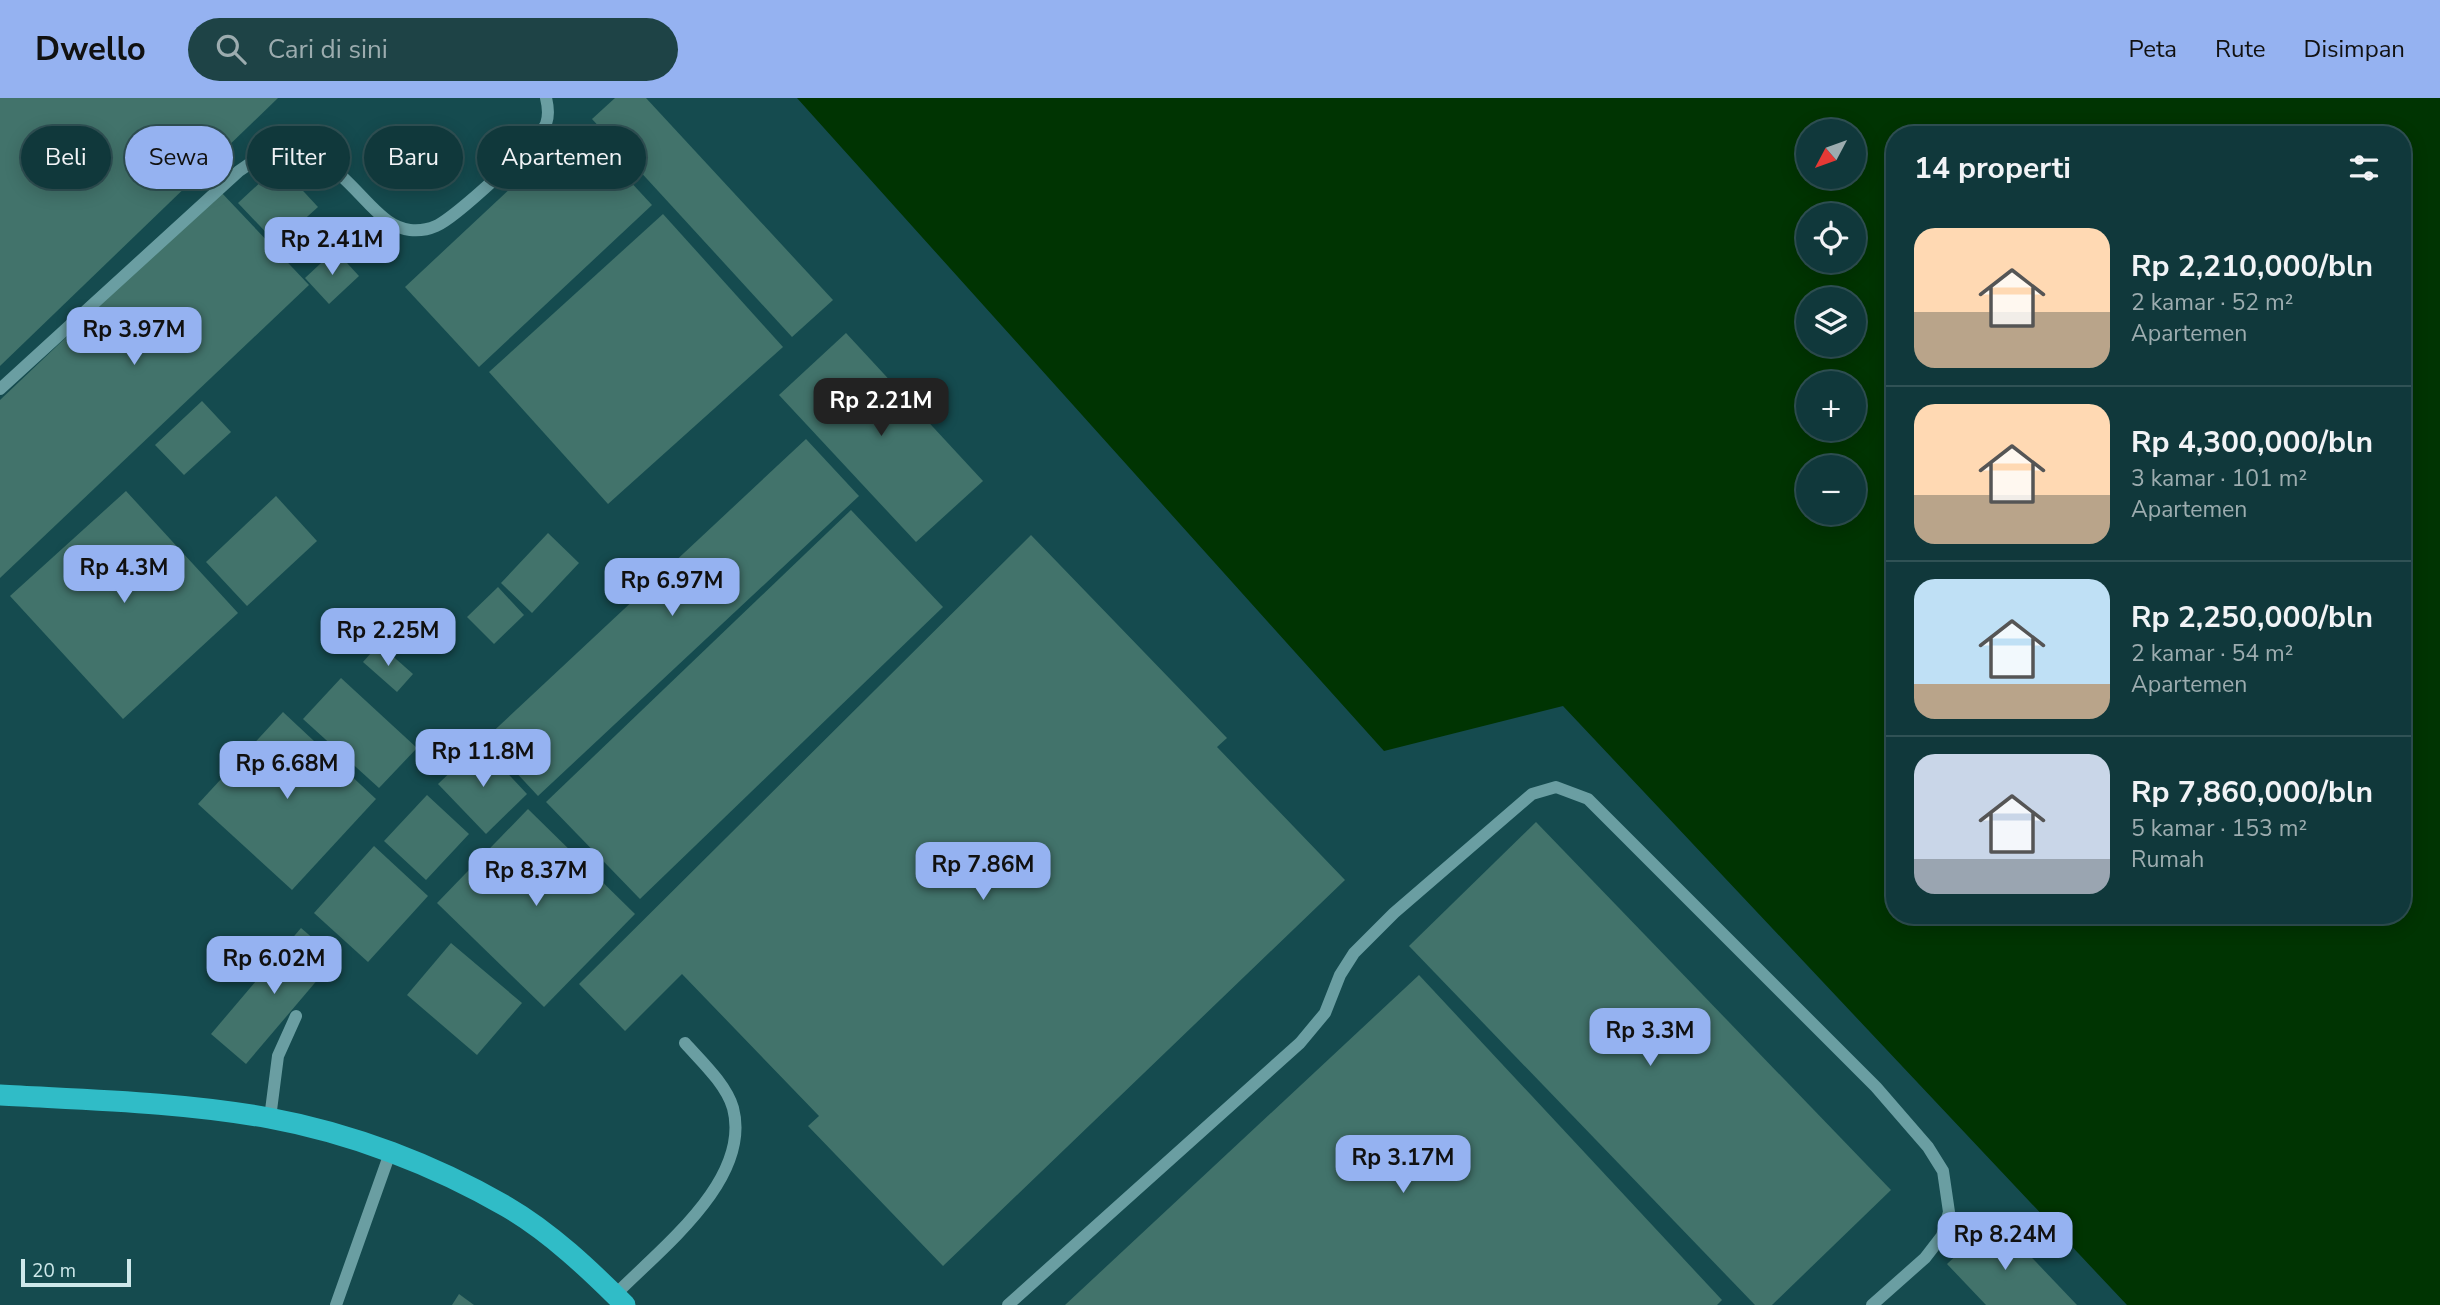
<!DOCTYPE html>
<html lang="id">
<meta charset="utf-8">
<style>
:root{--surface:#10383b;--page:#1e4346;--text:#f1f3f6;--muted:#9cacaf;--line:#305255;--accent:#95b2f1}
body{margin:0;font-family:"Nunito Sans",sans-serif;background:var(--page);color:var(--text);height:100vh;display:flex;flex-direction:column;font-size:26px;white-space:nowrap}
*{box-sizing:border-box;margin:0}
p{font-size:23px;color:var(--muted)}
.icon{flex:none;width:38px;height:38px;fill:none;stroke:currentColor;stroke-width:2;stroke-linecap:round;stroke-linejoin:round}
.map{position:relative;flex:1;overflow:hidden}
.drawer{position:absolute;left:1886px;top:28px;width:525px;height:798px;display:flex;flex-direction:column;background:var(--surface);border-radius:28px;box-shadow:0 4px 18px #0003,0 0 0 2px var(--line)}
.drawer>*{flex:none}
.guide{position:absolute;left:21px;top:28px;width:665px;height:63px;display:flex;gap:14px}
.needle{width:46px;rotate:229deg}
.fabs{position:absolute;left:1796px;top:21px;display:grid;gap:14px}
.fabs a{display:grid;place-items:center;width:70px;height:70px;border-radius:50%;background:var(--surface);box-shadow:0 4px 18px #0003,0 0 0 2px var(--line);font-size:35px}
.scale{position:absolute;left:21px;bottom:18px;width:110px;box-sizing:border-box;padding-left:7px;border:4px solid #cee8ea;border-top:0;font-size:19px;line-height:24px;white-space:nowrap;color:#cee8ea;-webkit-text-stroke:5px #154b4f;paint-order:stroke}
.price{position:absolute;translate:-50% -60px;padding:0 16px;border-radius:14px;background:var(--accent);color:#111;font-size:23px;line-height:46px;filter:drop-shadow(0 2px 4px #0008)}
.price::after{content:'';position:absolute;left:50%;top:42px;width:21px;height:16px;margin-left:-10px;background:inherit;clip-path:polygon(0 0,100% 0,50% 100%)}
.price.selected{background:#222;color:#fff}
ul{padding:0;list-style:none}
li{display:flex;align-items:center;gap:21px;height:175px;padding:0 28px}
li+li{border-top:2px solid var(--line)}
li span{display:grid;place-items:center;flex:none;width:196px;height:140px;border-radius:21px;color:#555}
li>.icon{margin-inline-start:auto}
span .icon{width:84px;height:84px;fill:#fffc;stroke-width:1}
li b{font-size:30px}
h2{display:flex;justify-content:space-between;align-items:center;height:84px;padding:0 28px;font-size:30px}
.chip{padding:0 24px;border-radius:32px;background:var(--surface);box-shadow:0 4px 18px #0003,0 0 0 2px var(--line);font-size:24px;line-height:63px}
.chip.selected{background:var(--accent);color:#111}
header{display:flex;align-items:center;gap:42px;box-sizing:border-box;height:98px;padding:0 35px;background:var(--accent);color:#111}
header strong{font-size:33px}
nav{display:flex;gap:38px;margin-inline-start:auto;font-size:24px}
.search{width:490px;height:63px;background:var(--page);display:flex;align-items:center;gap:18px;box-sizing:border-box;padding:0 24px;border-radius:38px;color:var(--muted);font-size:26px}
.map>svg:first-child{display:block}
.water{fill:#003402;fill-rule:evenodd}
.building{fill:#42736b}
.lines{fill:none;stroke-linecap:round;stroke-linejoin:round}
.minor{stroke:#6a9ea2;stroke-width:12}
.highway{stroke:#30bcc7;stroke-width:21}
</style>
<header>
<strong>Dwello</strong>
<div class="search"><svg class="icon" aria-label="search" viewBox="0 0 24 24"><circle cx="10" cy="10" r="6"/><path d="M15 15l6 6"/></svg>Cari di sini</div>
<nav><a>Peta</a><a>Rute</a><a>Disimpan</a></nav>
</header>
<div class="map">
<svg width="2440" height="1207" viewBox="0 0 2440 1207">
<rect width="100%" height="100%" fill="#154b4f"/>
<path class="water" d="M797,0H2440V1207H2127L1563,608L1384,653ZM1808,33H1853V79H1808ZM1895,37H2403V817H1895ZM1808,117H1853V163H1808ZM1808,201H1853V247H1808ZM1808,285H1853V331H1808ZM1808,369H1853V415H1808Z"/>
<g class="building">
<polygon points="0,0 278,0 0,268"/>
<polygon points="615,0 646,0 833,202 792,239 592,21"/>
<polygon points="578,27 652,107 479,269 405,189"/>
<polygon points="279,67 318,109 277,146 238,105"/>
<polygon points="220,93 309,187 0,480 0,302"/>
<polygon points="663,116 783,249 608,406 489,274"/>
<polygon points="335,152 359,178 329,206 305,180"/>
<polygon points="846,235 983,383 916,444 779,297"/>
<polygon points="202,303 231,334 184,377 155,347"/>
<polygon points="806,341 859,398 538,698 485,641"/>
<polygon points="126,393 238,515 123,621 10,498"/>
<polygon points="276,398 317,443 247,508 206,464"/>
<polygon points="851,412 943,509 640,801 546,704"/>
<polygon points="548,435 579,465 532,515 501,485"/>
<polygon points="1031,437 1227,640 1217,649 1345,782 943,1168 808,1028 819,1018 682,876 625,933 579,886"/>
<polygon points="498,489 524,517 494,546 467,519"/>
<polygon points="379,546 413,576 397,594 363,564"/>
<polygon points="341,580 417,650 379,690 303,621"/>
<polygon points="283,614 376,701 292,792 198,706"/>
<polygon points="480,646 527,696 486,736 438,686"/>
<polygon points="427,697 469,736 426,782 384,743"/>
<polygon points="528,711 635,816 544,909 437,805"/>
<polygon points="1536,724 1891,1092 1772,1207 1755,1207 1409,848"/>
<polygon points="374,748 428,798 368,864 314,815"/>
<polygon points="301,830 336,860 246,966 211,936"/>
<polygon points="451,845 522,905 477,957 407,897"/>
<polygon points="1419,877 1722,1202 1717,1207 1065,1207"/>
<polygon points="1995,1121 2077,1207 1986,1207 1947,1166"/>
<polygon points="459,1196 474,1207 452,1207"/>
</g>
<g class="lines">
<g class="minor">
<path d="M0,291L239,73C251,65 263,55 277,52C315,43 346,83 370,107C381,118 393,130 410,132C419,133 427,132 436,128C455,120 538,44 546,26C549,18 548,8 546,0"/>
<polyline points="270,1020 278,958 296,918"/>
<path d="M615,1197C660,1151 752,1082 733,1010C726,986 701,963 685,945"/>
<polyline points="336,1207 390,1055"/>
<polyline points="1008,1207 1300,945 1325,915 1340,877 1354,855 1394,815 1532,696 1556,689 1588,701 1876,989 1928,1049 1943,1073 1949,1114 1942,1138 1925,1160 1872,1207"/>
</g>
<path class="highway" d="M0,997C90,1002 181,1004 269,1020C351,1035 435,1067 507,1109C550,1134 590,1172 625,1207"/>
</g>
</svg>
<div class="fabs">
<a><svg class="needle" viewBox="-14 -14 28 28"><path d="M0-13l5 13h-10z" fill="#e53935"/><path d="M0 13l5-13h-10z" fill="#9cacaf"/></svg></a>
<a><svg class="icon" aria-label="locate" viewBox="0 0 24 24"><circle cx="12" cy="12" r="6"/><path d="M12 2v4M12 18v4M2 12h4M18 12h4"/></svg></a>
<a><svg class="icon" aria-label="layers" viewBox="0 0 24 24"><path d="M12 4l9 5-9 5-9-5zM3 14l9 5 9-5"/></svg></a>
<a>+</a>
<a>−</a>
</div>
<div class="scale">20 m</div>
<b class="price" style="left:332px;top:179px">Rp 2.41M</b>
<b class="price" style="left:134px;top:269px">Rp 3.97M</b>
<b class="price selected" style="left:881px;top:340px">Rp 2.21M</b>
<b class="price" style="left:124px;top:507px">Rp 4.3M</b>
<b class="price" style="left:672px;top:520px">Rp 6.97M</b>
<b class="price" style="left:388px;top:570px">Rp 2.25M</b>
<b class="price" style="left:483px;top:691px">Rp 11.8M</b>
<b class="price" style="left:287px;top:703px">Rp 6.68M</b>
<b class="price" style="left:983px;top:804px">Rp 7.86M</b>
<b class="price" style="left:536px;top:810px">Rp 8.37M</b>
<b class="price" style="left:274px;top:898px">Rp 6.02M</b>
<b class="price" style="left:1650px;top:970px">Rp 3.3M</b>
<b class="price" style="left:1403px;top:1097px">Rp 3.17M</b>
<b class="price" style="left:2005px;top:1174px">Rp 8.24M</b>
<div class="guide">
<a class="chip">Beli</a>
<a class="chip selected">Sewa</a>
<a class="chip">Filter</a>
<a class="chip">Baru</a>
<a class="chip">Apartemen</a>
</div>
<section class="drawer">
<h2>14 properti<svg class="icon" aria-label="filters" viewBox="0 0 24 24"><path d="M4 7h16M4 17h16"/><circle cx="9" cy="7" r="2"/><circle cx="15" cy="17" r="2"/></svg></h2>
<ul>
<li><span style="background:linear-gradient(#ffd9b3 60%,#b9a48a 0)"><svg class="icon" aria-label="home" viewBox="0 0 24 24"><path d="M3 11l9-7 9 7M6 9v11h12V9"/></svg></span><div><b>Rp 2,210,000/bln</b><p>2 kamar · 52 m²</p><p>Apartemen</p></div></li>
<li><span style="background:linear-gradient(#ffd9b3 65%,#b9a48a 0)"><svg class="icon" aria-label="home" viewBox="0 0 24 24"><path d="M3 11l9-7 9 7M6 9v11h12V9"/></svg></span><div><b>Rp 4,300,000/bln</b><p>3 kamar · 101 m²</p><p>Apartemen</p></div></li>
<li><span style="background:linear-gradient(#bfe0f5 75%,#b9a48a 0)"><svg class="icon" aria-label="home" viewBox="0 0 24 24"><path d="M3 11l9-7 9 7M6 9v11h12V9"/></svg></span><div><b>Rp 2,250,000/bln</b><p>2 kamar · 54 m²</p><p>Apartemen</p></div></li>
<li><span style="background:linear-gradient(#c9d6e8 75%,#9aa5b1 0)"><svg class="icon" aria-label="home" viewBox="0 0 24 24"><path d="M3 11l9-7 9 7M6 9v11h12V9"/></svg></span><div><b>Rp 7,860,000/bln</b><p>5 kamar · 153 m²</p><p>Rumah</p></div></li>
</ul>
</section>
</div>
